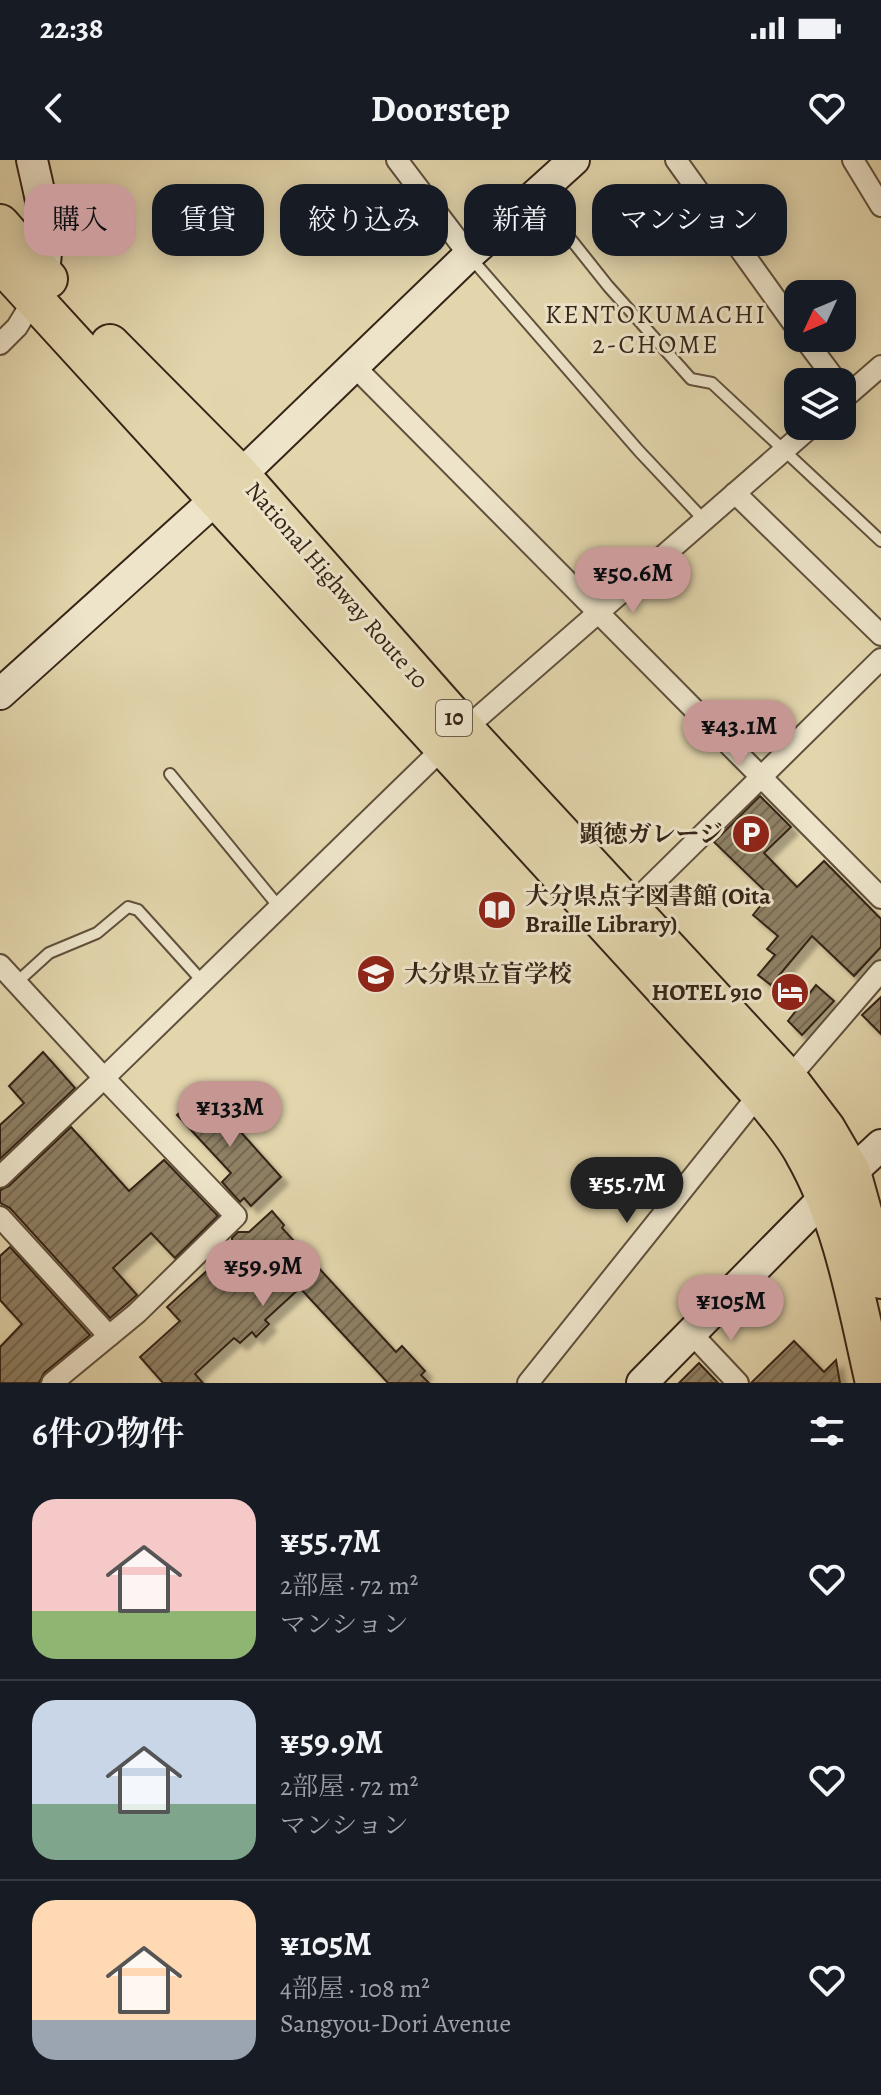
<!DOCTYPE html>
<html lang="ja">
<meta charset="utf-8">
<style>
:root{--surface:#171b24;--page:#242831;--text:#f1f3f6;--muted:#9ea1a6;--line:#363941;--accent:#c59692}
body{margin:0;font-family:Alegreya,"Noto Serif JP",serif;background:var(--page);color:var(--text);height:100vh;display:flex;flex-direction:column;font-size:30px;white-space:nowrap}
*{box-sizing:border-box;margin:0}
p{font-size:26px;color:var(--muted)}
.icon{flex:none;width:44px;height:44px;fill:none;stroke:currentColor;stroke-width:2;stroke-linecap:round;stroke-linejoin:round}
.map{position:relative;height:1223px;overflow:hidden}
.panel{display:flex;flex-direction:column;background:var(--surface);flex:1}
.panel>*{flex:none}
.top-card{position:absolute;left:24px;top:24px;width:834px;height:72px;display:flex;gap:16px}
.needle{width:52px;rotate:226deg}
.controls{position:absolute;left:784px;top:120px;display:grid;gap:16px}
.controls a{display:grid;place-items:center;width:72px;height:72px;border-radius:16px;background:var(--surface);box-shadow:0 4px 20px #0003;font-size:40px}
.price{position:absolute;translate:-50% -68px;padding:0 18px;border-radius:28px;background:var(--accent);color:#111;font-size:26px;line-height:52px;filter:drop-shadow(0 2px 4px #0008)}
.price::after{content:'';position:absolute;left:50%;top:48px;width:24px;height:18px;margin-left:-12px;background:inherit;clip-path:polygon(0 0,100% 0,50% 100%)}
.price.selected{background:#222;color:#fff}
ul{padding:0;list-style:none}
li{display:flex;align-items:center;gap:24px;height:200px;padding:0 32px}
li+li{border-top:2px solid var(--line)}
li span{display:grid;place-items:center;flex:none;width:224px;height:160px;border-radius:24px;color:#555}
li>.icon{margin-inline-start:auto}
span .icon{width:96px;height:96px;fill:#fffc;stroke-width:1}
li b{font-size:34px}
h2{display:flex;justify-content:space-between;align-items:center;height:96px;padding:0 32px;font-size:34px}
.tag{padding:0 28px;border-radius:24px;background:var(--surface);box-shadow:0 4px 20px #0003;font-size:28px;line-height:72px}
.tag.selected{background:var(--accent);color:#111}
.status{display:flex;justify-content:space-between;align-items:center;height:56px;padding:0 40px;background:var(--surface);direction:ltr}
.status svg{height:22px;fill:currentColor}
header{display:flex;justify-content:space-between;align-items:center;height:104px;padding:0 32px;background:var(--surface);font-size:36px;font-weight:700}
.map>svg:first-child{display:block}
.building{fill:url(#building-hatch);stroke:#352417;stroke-width:2;filter:url(#shadow)}
.lines{fill:none;stroke-linecap:round;stroke-linejoin:round}
.lane-casing{stroke:#60503c;stroke-width:14}
.street-casing{stroke:#60503c;stroke-width:24}
.secondary-casing{stroke:#352417;stroke-width:34}
.highway-casing{stroke:#352417;stroke-width:42}
.lane{stroke:#ede4ca;stroke-width:10}
.street{stroke:#ede4ca;stroke-width:20}
.secondary{stroke:#ede4ca;stroke-width:30}
.highway{stroke:#e3d6ad;stroke-width:38}
.labels{text-anchor:middle;dominant-baseline:central;stroke-width:6;stroke-linejoin:round;paint-order:stroke}
.shield{fill:#ede4ca;stroke:#6c5e4d;stroke-width:2}
.shield-label{font-size:22px;font-weight:bold;fill:#352417}
.street-label{font-size:24px;fill:#352417;stroke:#ede4ca}
.poi-label{font-size:24px;font-weight:bold;fill:#352417;stroke:#ede4ca;text-anchor:end}
.neighbourhood-label{font-size:26px;letter-spacing:2px;fill:#352417;stroke:#ede4ca}
</style>
<div class="status"><b>22:38</b><svg viewBox="0 0 49 12"><path d="M0 12V9h3v3zM5 12V6h3v6zM10 12V3h3v9zM15 12V0h3v12zM26 1h20v11H26zM47 4h2v5h-2z"/></svg></div>
<header><svg class="icon" aria-label="back" viewBox="0 0 24 24"><path d="M15 5l-7 7 7 7"/></svg>Doorstep<svg class="icon" aria-label="heart" viewBox="0 0 24 24"><path d="M12 20l-8-8c-3-5 5-10 8-4 3-6 11-1 8 4z"/></svg></header>
<div class="map">
<svg width="881" height="1223" viewBox="0 0 881 1223">
<defs>
<pattern id="building-hatch" width="6" height="6" patternUnits="userSpaceOnUse" patternTransform="scale(2)"><rect width="6" height="6" fill="#8f8165"/><path d="M-1 1l2-2M0 6l6-6M5 7l2-2" fill="none" stroke="#766952"/></pattern>
<filter id="shadow"><feDropShadow dx="7" dy="7" stdDeviation="2" flood-color="#0004"/></filter>
</defs>
<rect width="100%" height="100%" fill="#e3d6ad"/>
<filter id="stains"><feTurbulence type="fractalNoise" baseFrequency=".0025" numOctaves="4"/><feColorMatrix values="0 0 0 0 .2 0 0 0 0 .09 0 0 0 0 .02 0 0 0 .5 -.17"/></filter>
<radialGradient id="worn" r=".72"><stop offset=".6" stop-color="#630" stop-opacity="0"/><stop offset="1" stop-color="#630" stop-opacity=".3"/></radialGradient>
<g class="building">
<polygon points="760,636 791,667 764,693 797,727 824,701 881,759 881,787 854,816 812,776 771,825 758,815 775,795 767,789 778,776 753,755 769,735 714,682"/>
<polygon points="816,825 834,841 802,875 788,861"/>
<polygon points="881,837 881,874 862,855"/>
<polygon points="43,892 75,928 0,999 0,965 24,943 9,926"/>
<polygon points="203,930 281,1017 251,1046 244,1038 240,1042 222,1022 231,1013 177,955"/>
<polygon points="71,967 129,1031 164,1000 218,1056 175,1098 151,1073 113,1108 137,1135 110,1158 10,1048 0,1043 0,1030 9,1026"/>
<polygon points="272,1051 284,1065 282,1068 396,1192 402,1186 425,1211 421,1215 429,1223 388,1223 300,1128 265,1160 269,1164 256,1177 252,1172 240,1183 234,1178 195,1214 203,1223 163,1223 140,1197 180,1161 167,1147 232,1088 232,1078 238,1072 249,1072"/>
<polygon points="10,1087 90,1175 44,1213 39,1223 0,1223 0,1187 22,1164 0,1140 0,1096"/>
<polygon points="794,1181 824,1212 836,1200 840,1223 751,1223"/>
<polygon points="699,1203 718,1223 679,1223"/>
</g>
<g class="lines">
<g class="lane-casing">
<g id="lane">
<polyline points="538,38 608,126 691,219 712,223 881,381"/>
<polyline points="470,97 639,291 704,360"/>
<polyline points="170,614 279,747"/>
<polyline points="16,823 49,793 97,773 128,747 138,750 203,822"/>
</g>
</g>
<g class="street-casing">
<g id="street">
<polyline points="397,0 469,95"/>
<polyline points="676,0 798,170"/>
<polyline points="853,0 881,46"/>
<polyline points="804,178 837,222"/>
<polyline points="0,184 17,167 34,139"/>
<polyline points="353,205 881,738"/>
<polyline points="842,240 881,206"/>
<polyline points="735,333 881,475"/>
<polyline points="628,748 881,499"/>
<polyline points="0,805 104,918 0,1017"/>
<polyline points="788,919 881,811"/>
<polyline points="0,1057 109,1176"/>
<polyline points="691,1173 738,1223"/>
<polyline points="52,1223 137,1153 236,1056 104,918 442,589 812,266"/>
<polyline points="528,1223 760,933"/>
</g>
</g>
<g class="secondary-casing">
<g id="secondary">
<path d="M32,0C41,42 55,84 39,126"/>
<polyline points="0,534 218,337 469,95 574,0"/>
<polyline points="642,1223 825,1037 881,985"/>
</g>
</g>
<g class="highway-casing">
<g id="highway">
<polyline points="0,64 48,119"/>
<path d="M0,102L760,933C775,953 793,972 804,993C844,1063 857,1145 875,1223"/>
<polyline points="110,184 241,316 465,570 788,919 826,969 851,1012 881,1119"/>
</g>
</g>
<use href="#lane" class="lane"/>
<use href="#street" class="street"/>
<use href="#secondary" class="secondary"/>
<use href="#highway" class="highway"/>
</g>
<defs>
<g id="parking-disc" transform="scale(2)"><circle r="9.5" fill="#8f2418" stroke="#ede4ca"/><path d="M-3.5-5.5H1a3.5 3.5 0 0 1 0 7H-1V5.5H-3.5ZM-1-3.4V-.6H.8a1.4 1.4 0 0 0 0-2.8Z" fill="#fff"/></g>
<g id="library-disc" transform="scale(2)"><circle r="9.5" fill="#8f2418" stroke="#ede4ca"/><path d="M-6-4Q-3-5.5-.7-3.5V5Q-3 3-6 4ZM6-4Q3-5.5 .7-3.5V5Q3 3 6 4Z" fill="#fff"/></g>
<g id="school-disc" transform="scale(2)"><circle r="9.5" fill="#8f2418" stroke="#ede4ca"/><path d="M0-5L7-2L0 1L-7-2ZM-4 1L0 2.5L4 1V4Q0 6-4 4Z" fill="#fff"/></g>
<g id="hotel-disc" transform="scale(2)"><circle r="9.5" fill="#8f2418" stroke="#ede4ca"/><path d="M-6-4.5h1.5V1H6V5H4.5V3h-9V5H-6ZM-4 0a1.8 1.8 0 1 1 3.6 0ZM.5 0V-2.5h3Q6-2.5 6 0Z" fill="#fff"/></g>
</defs>
<g fill-rule="evenodd">
<use href="#parking-disc" x="751" y="674"/>
<use href="#library-disc" x="497" y="750"/>
<use href="#school-disc" x="376" y="814"/>
<use href="#hotel-disc" x="790" y="832"/>
</g>
<g class="labels">
<rect class="shield" x="436" y="540" width="36" height="36" rx="6"/>
<g class="shield-label">
<text x="454" y="558">10</text>
</g>
<g class="street-label">
<text transform="translate(337 425) rotate(49)">National Highway Route 10</text>
</g>
<g class="poi-label">
<text x="723" y="674">顕徳ガレージ</text>
<text x="525" y="736" text-anchor="start">大分県点字図書館 (Oita<tspan x="525" dy="28">Braille Library)</tspan></text>
<text x="404" y="814" text-anchor="start">大分県立盲学校</text>
<text x="762" y="832">HOTEL 910</text>
</g>
<g class="neighbourhood-label">
<text x="656" y="154">KENTOKUMACHI<tspan x="656" dy="30">2-CHOME</tspan></text>
</g>
</g>
<rect width="100%" height="100%" filter="url(#stains)"/>
<rect width="100%" height="100%" fill="url(#worn)"/>
</svg>
<div class="controls">
<a><svg class="needle" viewBox="-14 -14 28 28"><path d="M0-13l5 13h-10z" fill="#e53935"/><path d="M0 13l5-13h-10z" fill="#9ea1a6"/></svg></a>
<a><svg class="icon" aria-label="layers" viewBox="0 0 24 24"><path d="M12 4l9 5-9 5-9-5zM3 14l9 5 9-5"/></svg></a>
</div>
<b class="price" style="left:633px;top:455px">¥50.6M</b>
<b class="price" style="left:739px;top:608px">¥43.1M</b>
<b class="price" style="left:230px;top:989px">¥133M</b>
<b class="price selected" style="left:627px;top:1065px">¥55.7M</b>
<b class="price" style="left:263px;top:1148px">¥59.9M</b>
<b class="price" style="left:731px;top:1183px">¥105M</b>
<div class="top-card">
<a class="tag selected">購入</a>
<a class="tag">賃貸</a>
<a class="tag">絞り込み</a>
<a class="tag">新着</a>
<a class="tag">マンション</a>
</div>
</div>
<section class="panel">
<h2>6件の物件<svg class="icon" aria-label="filters" viewBox="0 0 24 24"><path d="M4 7h16M4 17h16"/><circle cx="9" cy="7" r="2"/><circle cx="15" cy="17" r="2"/></svg></h2>
<ul>
<li><span style="background:linear-gradient(#f6c9c9 70%,#8fb573 0)"><svg class="icon" aria-label="home" viewBox="0 0 24 24"><path d="M3 11l9-7 9 7M6 9v11h12V9"/></svg></span><div><b>¥55.7M</b><p>2部屋 · 72 m²</p><p>マンション</p></div><svg class="icon" aria-label="heart" viewBox="0 0 24 24"><path d="M12 20l-8-8c-3-5 5-10 8-4 3-6 11-1 8 4z"/></svg></li>
<li><span style="background:linear-gradient(#c9d6e8 65%,#7fa58c 0)"><svg class="icon" aria-label="home" viewBox="0 0 24 24"><path d="M3 11l9-7 9 7M6 9v11h12V9"/></svg></span><div><b>¥59.9M</b><p>2部屋 · 72 m²</p><p>マンション</p></div><svg class="icon" aria-label="heart" viewBox="0 0 24 24"><path d="M12 20l-8-8c-3-5 5-10 8-4 3-6 11-1 8 4z"/></svg></li>
<li><span style="background:linear-gradient(#ffd9b3 75%,#9aa5b1 0)"><svg class="icon" aria-label="home" viewBox="0 0 24 24"><path d="M3 11l9-7 9 7M6 9v11h12V9"/></svg></span><div><b>¥105M</b><p>4部屋 · 108 m²</p><p>Sangyou-Dori Avenue</p></div><svg class="icon" aria-label="heart" viewBox="0 0 24 24"><path d="M12 20l-8-8c-3-5 5-10 8-4 3-6 11-1 8 4z"/></svg></li>
</ul>
</section>
